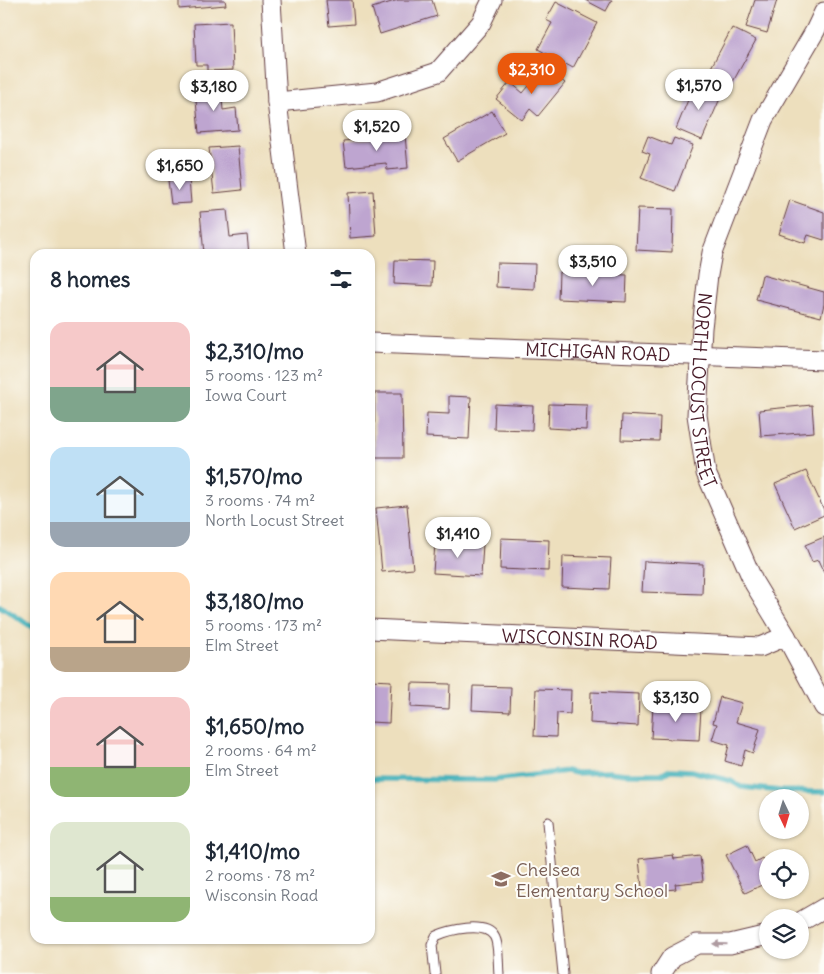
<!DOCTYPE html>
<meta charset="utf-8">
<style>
:root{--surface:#fff;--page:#f6f6f7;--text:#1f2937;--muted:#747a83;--accent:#ea580c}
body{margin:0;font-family:Delius,sans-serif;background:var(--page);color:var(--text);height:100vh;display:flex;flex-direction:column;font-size:19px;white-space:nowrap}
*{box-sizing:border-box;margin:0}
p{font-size:16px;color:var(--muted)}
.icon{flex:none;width:28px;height:28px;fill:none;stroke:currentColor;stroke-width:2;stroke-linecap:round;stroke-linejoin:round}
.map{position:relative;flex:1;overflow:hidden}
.details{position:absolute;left:30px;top:249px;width:345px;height:695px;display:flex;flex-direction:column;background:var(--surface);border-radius:15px;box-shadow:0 1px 4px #0004}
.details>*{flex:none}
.needle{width:32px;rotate:176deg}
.buttons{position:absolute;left:759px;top:789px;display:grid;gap:10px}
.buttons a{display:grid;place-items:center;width:50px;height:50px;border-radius:50%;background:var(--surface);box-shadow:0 1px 4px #0004;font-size:25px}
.price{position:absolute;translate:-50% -42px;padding:0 11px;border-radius:18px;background:#fff;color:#222;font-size:16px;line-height:32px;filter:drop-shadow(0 1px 2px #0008)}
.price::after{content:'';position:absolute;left:50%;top:30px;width:15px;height:11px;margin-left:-8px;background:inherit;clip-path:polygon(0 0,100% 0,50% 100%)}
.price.active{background:var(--accent);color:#fff}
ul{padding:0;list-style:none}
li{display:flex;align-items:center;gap:15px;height:125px;padding:0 20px}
li span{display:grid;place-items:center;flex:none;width:140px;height:100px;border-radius:15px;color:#555}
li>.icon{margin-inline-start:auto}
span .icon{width:60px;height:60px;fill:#fffc;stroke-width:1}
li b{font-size:21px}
h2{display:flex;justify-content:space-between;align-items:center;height:60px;padding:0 20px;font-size:21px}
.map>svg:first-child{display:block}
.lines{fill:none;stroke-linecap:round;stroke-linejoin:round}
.stream{stroke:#3daeb7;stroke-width:5.5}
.building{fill:#bea5d0}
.lane-casing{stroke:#623c41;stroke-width:11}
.street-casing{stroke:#623c41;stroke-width:21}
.lane{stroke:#fff;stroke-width:9}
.street{stroke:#fff;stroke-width:19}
.oneway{fill:#ae9aa0}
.labels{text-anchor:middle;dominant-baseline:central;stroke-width:4;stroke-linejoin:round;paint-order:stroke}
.street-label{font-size:18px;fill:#4a1f2b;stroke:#fdfcf7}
.education-label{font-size:18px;fill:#785e54;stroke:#fdfcf7;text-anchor:start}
</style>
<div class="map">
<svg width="824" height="974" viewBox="0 0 824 974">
<rect width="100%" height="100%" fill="#fdfcf7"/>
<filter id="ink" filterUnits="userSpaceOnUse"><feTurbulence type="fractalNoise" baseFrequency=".02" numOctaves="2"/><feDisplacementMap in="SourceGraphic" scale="10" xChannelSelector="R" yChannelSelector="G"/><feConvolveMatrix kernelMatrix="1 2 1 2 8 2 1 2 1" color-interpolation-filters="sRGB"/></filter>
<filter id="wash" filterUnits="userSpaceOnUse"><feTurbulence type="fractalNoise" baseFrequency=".0096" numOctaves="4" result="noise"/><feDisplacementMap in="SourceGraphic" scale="20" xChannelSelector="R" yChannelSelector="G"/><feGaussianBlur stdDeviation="1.12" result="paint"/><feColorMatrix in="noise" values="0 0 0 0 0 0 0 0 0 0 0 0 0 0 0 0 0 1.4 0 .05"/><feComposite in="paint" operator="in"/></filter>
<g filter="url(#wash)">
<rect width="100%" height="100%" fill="#eddfbd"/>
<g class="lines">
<g class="stream">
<polyline points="0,606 35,629"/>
<polyline points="370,779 494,780 567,771 576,773 609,772 626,774 663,774 670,770 692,771 731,781 741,787 782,791 824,792"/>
</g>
</g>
<g id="blocks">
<g class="building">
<polygon points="179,0 225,0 226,5 179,9"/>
<polygon points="326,0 352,0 354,24 329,26"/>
<polygon points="398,0 432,0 437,16 380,34 372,8"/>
<polygon points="585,0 612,0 606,11"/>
<polygon points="755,0 777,0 767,33 746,27"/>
<polygon points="556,2 597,23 573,68 538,49 552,23 546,20"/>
<polygon points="231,22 233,70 207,71 207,65 196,65 194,24"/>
<polygon points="732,28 756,40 730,87 707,75"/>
<polygon points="545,67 565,83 538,116 530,109 522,120 496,99 510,82 523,93"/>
<polygon points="695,83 722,94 702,140 676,129"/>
<polygon points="221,88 223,110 236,108 238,130 199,133 195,90"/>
<polygon points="492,111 505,133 457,161 444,139"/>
<polygon points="405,135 408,168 387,170 386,163 346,167 343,141"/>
<polygon points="648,136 671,145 674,138 693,145 675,191 641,178 650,154 642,151"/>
<polygon points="238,146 242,190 214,193 209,148"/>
<polygon points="189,179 191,203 171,204 168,180"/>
<polygon points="373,191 376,236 350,238 348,193"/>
<polygon points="790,200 824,212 824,240 808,235 805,243 779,234"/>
<polygon points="638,208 673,209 672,252 636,250"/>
<polygon points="227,210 230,237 247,235 249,254 204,254 200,212"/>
<polygon points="395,260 433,261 432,286 394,284"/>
<polygon points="497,263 535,264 534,289 496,287"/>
<polygon points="559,272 627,275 626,302 558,299"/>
<polygon points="762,275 824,292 824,304 821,317 756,300"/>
<polygon points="374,393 402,393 403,458 375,458"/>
<polygon points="449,396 471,397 469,439 426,437 427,413 449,414"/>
<polygon points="495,404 533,406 532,430 494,429"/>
<polygon points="549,404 587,405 586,430 548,428"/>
<polygon points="812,405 814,432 761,436 759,410"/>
<polygon points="622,415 660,417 659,441 621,440"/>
<polygon points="806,471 824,510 824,515 795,528 775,484"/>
<polygon points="407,505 413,569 382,572 376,508"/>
<polygon points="824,537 824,573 818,560 812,562 805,545"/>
<polygon points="501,538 549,540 548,571 500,569"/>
<polygon points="435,542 483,544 481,576 433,573"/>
<polygon points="563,556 611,558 609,589 562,587"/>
<polygon points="644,561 703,564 702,594 642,592"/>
<polygon points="370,680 391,681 389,723 370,722"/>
<polygon points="412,683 450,684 449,709 411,707"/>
<polygon points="473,686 511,687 510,712 472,710"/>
<polygon points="536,689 571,690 570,714 557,713 556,737 534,736"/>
<polygon points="591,692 639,694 638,726 590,723"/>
<polygon points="720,697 742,703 736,722 760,729 753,753 745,750 741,766 725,761 729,745 712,740 717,724 713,723"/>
<polygon points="653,706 701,709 699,740 651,738"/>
<polygon points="747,845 755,862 762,858 768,870 768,882 745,893 726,855"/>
<polygon points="673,855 674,859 700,856 703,881 675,884 676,889 664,890 664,895 643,897 639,859"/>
</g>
</g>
</g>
<g filter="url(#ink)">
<use href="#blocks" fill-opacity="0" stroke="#623c41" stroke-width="1"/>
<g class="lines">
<g class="lane-casing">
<g id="lane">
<polyline points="548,822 563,974"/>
<path d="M435,974L432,945L436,936C449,930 485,921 494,936C499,943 498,965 499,974"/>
</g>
</g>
<g class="street-casing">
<g id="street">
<polyline points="271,0 277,102 296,254"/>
<path id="s1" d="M824,12L815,31L763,120L712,253L708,275L702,328L697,415L706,473L754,583L786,636L824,707"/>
<polyline points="277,102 377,92 438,72 481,23 492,0"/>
<path id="s2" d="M370,343L824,360"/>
<path id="s3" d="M370,629L760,647L786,636"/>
<polyline points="800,922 824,908"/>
<polyline points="661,974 672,957 697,944 730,944 768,935"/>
</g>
</g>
<use href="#lane" class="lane"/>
<use href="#street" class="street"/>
</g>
<defs><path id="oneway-solid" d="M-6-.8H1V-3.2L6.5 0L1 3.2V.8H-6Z" transform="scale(1.25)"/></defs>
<use class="oneway" href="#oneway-solid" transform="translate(720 944) rotate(-179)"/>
</g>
<defs>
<g id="school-bare" transform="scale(1.5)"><path d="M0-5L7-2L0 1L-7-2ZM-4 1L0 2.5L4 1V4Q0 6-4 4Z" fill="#8d6e63" stroke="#fdfcf7" stroke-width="2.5" paint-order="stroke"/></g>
</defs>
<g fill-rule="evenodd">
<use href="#school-bare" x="501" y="879"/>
</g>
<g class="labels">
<g class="street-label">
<text stroke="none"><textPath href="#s2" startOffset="228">MICHIGAN ROAD</textPath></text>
<text stroke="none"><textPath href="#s1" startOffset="405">NORTH LOCUST STREET</textPath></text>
<text stroke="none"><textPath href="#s3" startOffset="210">WISCONSIN ROAD</textPath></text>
</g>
<g class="education-label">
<text x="516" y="869">Chelsea<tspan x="516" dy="21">Elementary School</tspan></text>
</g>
</g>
</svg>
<div class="buttons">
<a><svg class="needle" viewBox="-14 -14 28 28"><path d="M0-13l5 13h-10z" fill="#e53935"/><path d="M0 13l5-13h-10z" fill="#747a83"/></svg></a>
<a><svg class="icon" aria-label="locate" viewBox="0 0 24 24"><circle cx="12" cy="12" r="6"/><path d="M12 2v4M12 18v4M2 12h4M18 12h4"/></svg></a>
<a><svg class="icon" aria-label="layers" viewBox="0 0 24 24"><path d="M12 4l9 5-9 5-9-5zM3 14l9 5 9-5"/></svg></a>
</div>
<b class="price active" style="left:532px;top:95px">$2,310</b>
<b class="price" style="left:699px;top:111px">$1,570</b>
<b class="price" style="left:214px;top:112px">$3,180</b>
<b class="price" style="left:377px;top:152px">$1,520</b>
<b class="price" style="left:180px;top:191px">$1,650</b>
<b class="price" style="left:593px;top:287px">$3,510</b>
<b class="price" style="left:458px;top:559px">$1,410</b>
<b class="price" style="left:676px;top:723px">$3,130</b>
<section class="details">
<h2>8 homes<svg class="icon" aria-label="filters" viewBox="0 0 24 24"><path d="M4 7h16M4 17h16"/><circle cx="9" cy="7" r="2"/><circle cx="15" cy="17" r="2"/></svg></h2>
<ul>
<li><span style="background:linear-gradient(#f6c9c9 65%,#7fa58c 0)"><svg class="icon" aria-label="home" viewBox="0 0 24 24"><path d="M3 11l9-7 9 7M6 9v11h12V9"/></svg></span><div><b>$2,310/mo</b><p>5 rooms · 123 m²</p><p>Iowa Court</p></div></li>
<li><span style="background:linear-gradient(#bfe0f5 75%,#9aa5b1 0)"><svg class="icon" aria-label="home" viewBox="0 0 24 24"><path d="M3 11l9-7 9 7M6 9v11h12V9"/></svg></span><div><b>$1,570/mo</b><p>3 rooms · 74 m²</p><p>North Locust Street</p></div></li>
<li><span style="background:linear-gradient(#ffd9b3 75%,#b9a48a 0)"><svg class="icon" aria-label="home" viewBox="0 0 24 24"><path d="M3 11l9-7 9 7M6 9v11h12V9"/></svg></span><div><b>$3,180/mo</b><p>5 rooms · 173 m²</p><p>Elm Street</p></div></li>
<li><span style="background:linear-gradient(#f6c9c9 70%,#8fb573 0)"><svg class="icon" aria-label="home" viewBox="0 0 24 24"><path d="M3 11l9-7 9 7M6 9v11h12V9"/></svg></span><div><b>$1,650/mo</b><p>2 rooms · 64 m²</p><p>Elm Street</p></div></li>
<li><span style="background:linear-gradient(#dfe7d0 75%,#8fb573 0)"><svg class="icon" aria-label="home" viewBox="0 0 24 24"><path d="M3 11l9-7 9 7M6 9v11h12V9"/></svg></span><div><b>$1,410/mo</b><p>2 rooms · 78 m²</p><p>Wisconsin Road</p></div></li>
</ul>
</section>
</div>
